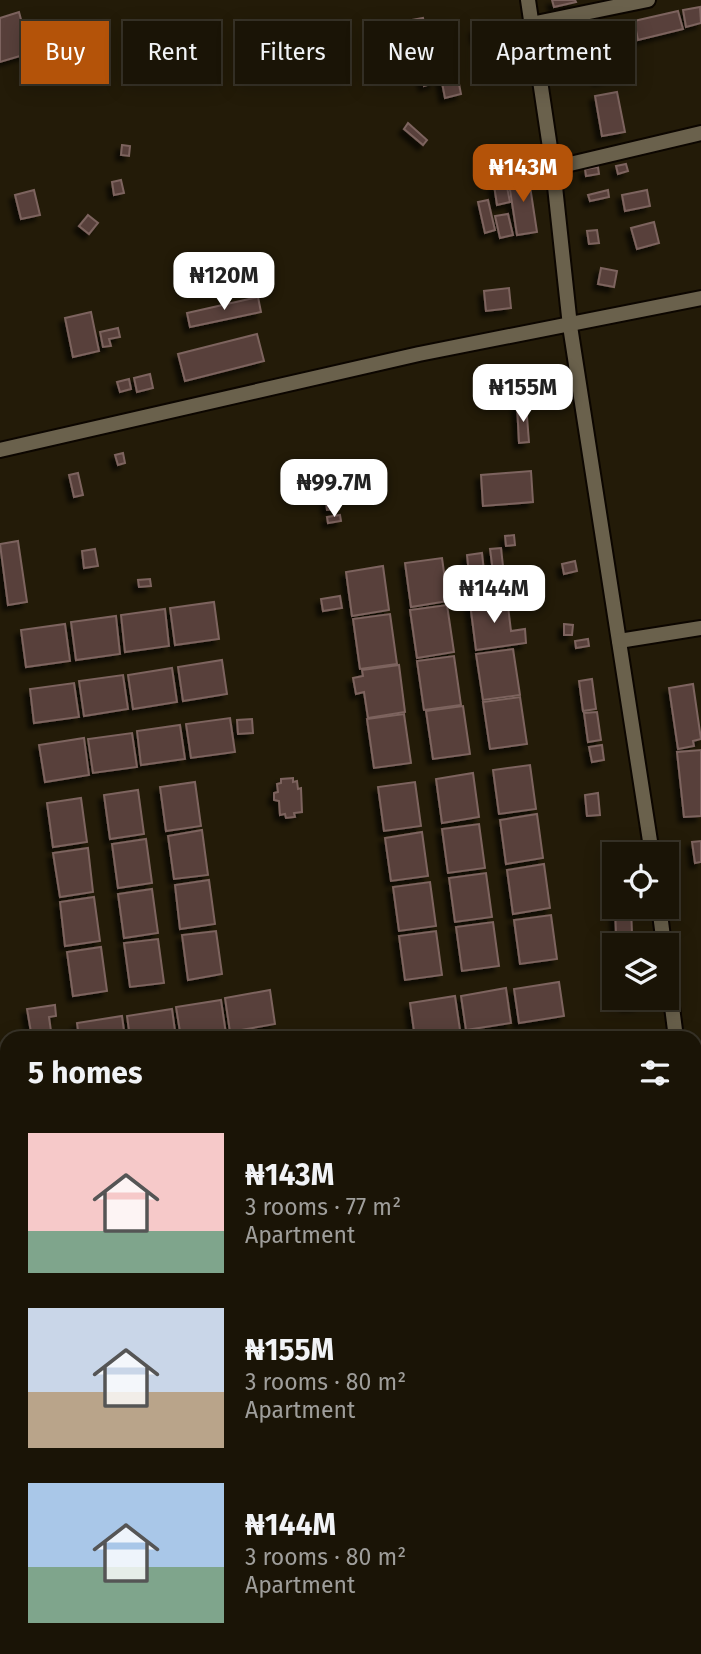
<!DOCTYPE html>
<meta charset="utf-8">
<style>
:root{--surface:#1a1406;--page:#231d10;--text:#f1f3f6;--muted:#9f9e9b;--line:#383328;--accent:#b45309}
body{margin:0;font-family:"Fira Sans",sans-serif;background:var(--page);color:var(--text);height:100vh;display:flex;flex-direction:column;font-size:26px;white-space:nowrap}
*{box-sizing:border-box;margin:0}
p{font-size:23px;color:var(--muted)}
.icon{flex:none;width:38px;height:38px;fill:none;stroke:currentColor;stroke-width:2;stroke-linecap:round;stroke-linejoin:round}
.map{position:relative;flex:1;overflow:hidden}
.side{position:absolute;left:0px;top:1031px;width:702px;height:625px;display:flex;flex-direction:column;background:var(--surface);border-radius:21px 21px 0 0;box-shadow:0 4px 18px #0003,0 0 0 2px var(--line)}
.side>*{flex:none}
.banner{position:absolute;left:21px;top:21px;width:660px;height:63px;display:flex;gap:14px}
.controls{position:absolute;left:602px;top:842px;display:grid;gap:14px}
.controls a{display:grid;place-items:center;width:77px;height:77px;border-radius:0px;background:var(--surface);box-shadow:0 4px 18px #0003,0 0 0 2px var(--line);font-size:35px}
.price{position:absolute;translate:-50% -60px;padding:0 16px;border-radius:14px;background:#fff;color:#222;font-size:23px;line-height:46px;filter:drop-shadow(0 2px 4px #0008)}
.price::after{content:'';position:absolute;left:50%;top:42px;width:21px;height:16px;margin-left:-10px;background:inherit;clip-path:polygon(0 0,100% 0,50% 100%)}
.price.active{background:var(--accent);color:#fff}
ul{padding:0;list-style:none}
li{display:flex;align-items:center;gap:21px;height:175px;padding:0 28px}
li span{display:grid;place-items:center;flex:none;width:196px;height:140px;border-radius:0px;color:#555}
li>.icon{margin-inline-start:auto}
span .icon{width:84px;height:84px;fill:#fffc;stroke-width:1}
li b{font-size:30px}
h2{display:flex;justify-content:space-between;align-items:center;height:84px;padding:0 28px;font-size:30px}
.tag{padding:0 24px;border-radius:0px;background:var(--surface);box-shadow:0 4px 18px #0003,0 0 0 2px var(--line);font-size:24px;line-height:63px}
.tag.active{background:var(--accent);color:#fff}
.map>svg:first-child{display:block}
.building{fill:#58413b;stroke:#7d645e;stroke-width:2;filter:url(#shadow)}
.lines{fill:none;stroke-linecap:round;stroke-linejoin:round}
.minor-casing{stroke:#0c0600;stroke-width:18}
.major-casing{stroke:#0c0600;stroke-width:23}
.minor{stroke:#6a614c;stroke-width:14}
.major{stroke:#b97d35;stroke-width:19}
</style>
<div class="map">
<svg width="701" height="1654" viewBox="0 0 701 1654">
<defs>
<filter id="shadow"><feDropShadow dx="-5" dy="5" stdDeviation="2" flood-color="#0009"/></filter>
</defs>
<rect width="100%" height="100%" fill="#231b08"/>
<g class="building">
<polygon points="552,0 575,0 576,2 554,7"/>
<polygon points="700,7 701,23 686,27 683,10"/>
<polygon points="678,11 683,29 638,40 634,21"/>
<polygon points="19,12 30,53 0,62 0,18"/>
<polygon points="423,18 428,43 411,46 406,21"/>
<polygon points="493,27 494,37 476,39 475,29"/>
<polygon points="587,32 589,51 564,55 561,37"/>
<polygon points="449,33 461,94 445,98 433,36"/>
<polygon points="613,33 621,75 598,80 590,37"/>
<polygon points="560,38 563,56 552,57 550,40"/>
<polygon points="422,48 425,62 389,70 386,56"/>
<polygon points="432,74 434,83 424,86 422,77"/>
<polygon points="617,92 625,132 602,136 595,96"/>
<polygon points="408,123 427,140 423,145 404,129"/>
<polygon points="122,145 130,146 129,156 121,155"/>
<polygon points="527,155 530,172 518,174 514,157"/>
<polygon points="626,164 628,171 618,174 616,166"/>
<polygon points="598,167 599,174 586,176 585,169"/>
<polygon points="528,173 537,232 517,235 508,177"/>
<polygon points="121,180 124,193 114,195 112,182"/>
<polygon points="506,182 510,202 497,205 494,185"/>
<polygon points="34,190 40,215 21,219 15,195"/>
<polygon points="608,190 609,197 590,201 588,195"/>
<polygon points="647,190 650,206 625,211 622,195"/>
<polygon points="488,200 495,230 485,233 478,202"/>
<polygon points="508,214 513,235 500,238 495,216"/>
<polygon points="88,215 98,223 89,234 79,226"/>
<polygon points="654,222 659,243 637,249 631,228"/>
<polygon points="597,230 599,243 589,244 587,231"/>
<polygon points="250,257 253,272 244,274 241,259"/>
<polygon points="266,263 268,271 255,274 254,266"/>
<polygon points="601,268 617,271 614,287 598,284"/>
<polygon points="509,288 511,308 486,311 484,291"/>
<polygon points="258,297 261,312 190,327 187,313"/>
<polygon points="91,312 99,351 73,357 65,318"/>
<polygon points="118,328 120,337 109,339 111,346 103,347 100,332"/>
<polygon points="257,334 264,361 185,381 178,354"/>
<polygon points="150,374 153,388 137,392 134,378"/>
<polygon points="129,379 131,389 120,392 117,382"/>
<polygon points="517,404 526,404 529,442 519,443"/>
<polygon points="123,453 125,463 118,465 115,455"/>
<polygon points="531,471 533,502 483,506 481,475"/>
<polygon points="335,472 339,509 327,510 326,500 331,500 329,483 326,483 325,473"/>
<polygon points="78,473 83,495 74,497 69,475"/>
<polygon points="340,515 341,521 328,523 327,517"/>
<polygon points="514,535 515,545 506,546 505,536"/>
<polygon points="18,541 27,602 8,605 0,544"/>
<polygon points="501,548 506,593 496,595 490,549"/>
<polygon points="95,549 98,566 84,568 82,551"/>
<polygon points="482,553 485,581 470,583 467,555"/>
<polygon points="442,558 448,601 411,607 405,563"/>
<polygon points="575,561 577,571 564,574 562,564"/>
<polygon points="383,566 389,610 352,616 346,572"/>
<polygon points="150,579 151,586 139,587 138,580"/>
<polygon points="340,596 342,608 323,611 321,599"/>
<polygon points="507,598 511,631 525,629 526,643 476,650 470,603"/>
<polygon points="214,602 219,639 175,645 170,608"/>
<polygon points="447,605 454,652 417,658 410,610"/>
<polygon points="165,609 169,646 125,652 121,615"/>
<polygon points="390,614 397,664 360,669 353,619"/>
<polygon points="116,616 120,654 76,660 71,622"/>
<polygon points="65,624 70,661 26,667 21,630"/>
<polygon points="564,624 573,625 572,635 564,635"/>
<polygon points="588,639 589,646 576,648 575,641"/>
<polygon points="513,649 520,695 483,700 476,654"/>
<polygon points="454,656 461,705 424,710 417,661"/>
<polygon points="222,660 227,694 183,701 178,667"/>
<polygon points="399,665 405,712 368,718 364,692 356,694 353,678 363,676 362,670"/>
<polygon points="172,668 177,702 133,709 128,675"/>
<polygon points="123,675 128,709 84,716 79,681"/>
<polygon points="592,679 596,709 583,711 579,681"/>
<polygon points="74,683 79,717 34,723 30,689"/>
<polygon points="693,684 701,739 693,741 694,746 678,749 669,688"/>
<polygon points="520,697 527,744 490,749 483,702"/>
<polygon points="463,706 470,754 433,759 426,711"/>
<polygon points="597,712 601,740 588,742 584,713"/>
<polygon points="404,714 411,763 374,768 367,719"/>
<polygon points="230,718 235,752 191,758 186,724"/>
<polygon points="252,719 253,733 238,734 237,720"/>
<polygon points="180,725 185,759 141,765 137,731"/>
<polygon points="132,733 137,767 93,773 88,739"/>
<polygon points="84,738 89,775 45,782 39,745"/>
<polygon points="602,745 604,760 592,762 589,747"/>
<polygon points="701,750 701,816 684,817 677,752"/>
<polygon points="530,765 536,809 499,814 493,770"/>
<polygon points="473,773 479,817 442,823 436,779"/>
<polygon points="293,778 293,782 297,781 298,789 301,788 302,812 294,813 295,817 286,818 285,814 280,815 279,801 274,800 274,793 278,792 277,784 281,783 281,779"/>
<polygon points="195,782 201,826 166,831 160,787"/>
<polygon points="415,782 421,826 384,831 378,787"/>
<polygon points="138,790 144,834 110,839 104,795"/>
<polygon points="598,793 600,815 587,816 585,795"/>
<polygon points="81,798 87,842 53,847 47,803"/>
<polygon points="537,814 543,858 506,864 500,820"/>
<polygon points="479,824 485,868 448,873 442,829"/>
<polygon points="202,830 208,875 174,879 168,836"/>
<polygon points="422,832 428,876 391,881 385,838"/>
<polygon points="146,839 152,883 118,888 112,844"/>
<polygon points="701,841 701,862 695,863 692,842"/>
<polygon points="88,848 93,892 60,897 53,853"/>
<polygon points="544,864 550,908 513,914 507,870"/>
<polygon points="486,873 492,917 455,922 449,878"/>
<polygon points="209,880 215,924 180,929 175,885"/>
<polygon points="430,882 436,926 399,931 393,887"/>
<polygon points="152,889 158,933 124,938 118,894"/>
<polygon points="94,897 100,941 65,946 60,902"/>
<polygon points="631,908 632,933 616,934 615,909"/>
<polygon points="551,915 557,959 520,964 514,920"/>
<polygon points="493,922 499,966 462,971 456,927"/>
<polygon points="216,931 222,974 188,980 182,935"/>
<polygon points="436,931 442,975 405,980 399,936"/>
<polygon points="158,939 164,983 130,987 124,943"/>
<polygon points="101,947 107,991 73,996 67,952"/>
<polygon points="559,982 564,1016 519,1023 514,989"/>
<polygon points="506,988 511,1023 466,1030 461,996"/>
<polygon points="270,990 275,1024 230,1032 225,998"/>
<polygon points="455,996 460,1030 415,1038 410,1003"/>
<polygon points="625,998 639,998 639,1005 626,1006"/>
<polygon points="221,1000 226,1034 200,1038 181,1038 176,1007"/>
<polygon points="55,1005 56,1016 49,1017 52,1038 32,1038 27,1009"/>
<polygon points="172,1009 176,1038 130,1038 127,1016"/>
<polygon points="122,1016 125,1038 79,1038 77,1023"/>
<polygon points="695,1391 698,1391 701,1423 695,1423"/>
<polygon points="701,1467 701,1493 697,1493 696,1468"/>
<rect x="695" y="1501" width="6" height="19"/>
<polygon points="4,1629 7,1630 7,1648 16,1648 15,1652 0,1648"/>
<polygon points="37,1648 66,1648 64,1654 36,1654"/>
<polygon points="122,1648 147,1648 148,1654 123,1654"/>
<rect x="215" y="1648" width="18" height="6"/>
<polygon points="255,1648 273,1648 273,1654 256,1654"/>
</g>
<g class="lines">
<g class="minor-casing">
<g id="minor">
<polyline points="528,0 553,168 570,326 652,854"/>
<polyline points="531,24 648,0"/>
<polyline points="553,168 701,133"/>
<polyline points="0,450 419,354 701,298"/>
<polyline points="619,641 701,628"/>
<polyline points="659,906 664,945"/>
<polyline points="667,968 676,1038"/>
<polyline points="695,1060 701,1059"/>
<polyline points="695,1186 701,1234"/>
</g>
</g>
<g class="major-casing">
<g id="major">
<polyline points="695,1608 701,1607"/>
<polyline points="695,1636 701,1636"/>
<polyline points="387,1654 410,1648"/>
<polyline points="507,1654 547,1648"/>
</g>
</g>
<use href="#minor" class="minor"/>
<use href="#major" class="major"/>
</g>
</svg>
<div class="controls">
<a><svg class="icon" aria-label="locate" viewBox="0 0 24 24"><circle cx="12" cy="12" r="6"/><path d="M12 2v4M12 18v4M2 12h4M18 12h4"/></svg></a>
<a><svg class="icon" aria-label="layers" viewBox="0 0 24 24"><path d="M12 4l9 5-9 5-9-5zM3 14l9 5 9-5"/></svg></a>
</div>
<b class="price active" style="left:523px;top:204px">₦143M</b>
<b class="price" style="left:224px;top:312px">₦120M</b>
<b class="price" style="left:523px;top:424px">₦155M</b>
<b class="price" style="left:334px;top:519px">₦99.7M</b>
<b class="price" style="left:494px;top:625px">₦144M</b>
<div class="banner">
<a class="tag active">Buy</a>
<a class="tag">Rent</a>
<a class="tag">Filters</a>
<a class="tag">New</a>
<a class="tag">Apartment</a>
</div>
<section class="side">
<h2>5 homes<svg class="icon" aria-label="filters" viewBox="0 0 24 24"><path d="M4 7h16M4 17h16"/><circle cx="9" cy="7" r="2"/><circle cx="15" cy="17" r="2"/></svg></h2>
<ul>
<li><span style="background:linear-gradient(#f6c9c9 70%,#7fa58c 0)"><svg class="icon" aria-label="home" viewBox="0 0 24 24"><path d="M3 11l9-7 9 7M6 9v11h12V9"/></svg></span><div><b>₦143M</b><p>3 rooms · 77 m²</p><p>Apartment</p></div></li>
<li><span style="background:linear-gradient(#c9d6e8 60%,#b9a48a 0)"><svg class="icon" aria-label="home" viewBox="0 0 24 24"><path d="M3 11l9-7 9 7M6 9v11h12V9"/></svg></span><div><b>₦155M</b><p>3 rooms · 80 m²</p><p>Apartment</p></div></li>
<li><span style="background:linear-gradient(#a9c7e8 60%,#7fa58c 0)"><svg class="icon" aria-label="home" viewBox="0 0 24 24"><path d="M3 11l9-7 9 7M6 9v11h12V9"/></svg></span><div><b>₦144M</b><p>3 rooms · 80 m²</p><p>Apartment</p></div></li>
</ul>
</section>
</div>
